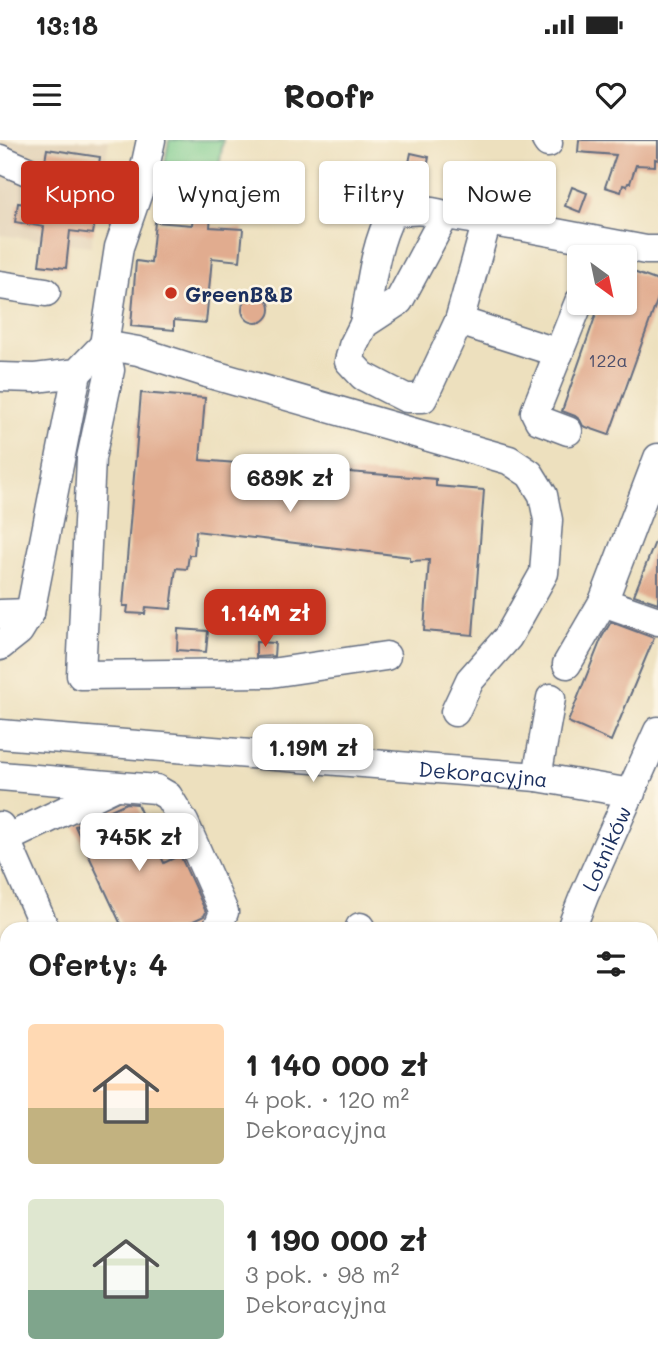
<!DOCTYPE html>
<html lang="pl">
<meta charset="utf-8">
<style>
:root{--surface:#fff;--page:#f6f6f6;--text:#222;--muted:#767676;--accent:#c8321e}
body{margin:0;font-family:Mali,sans-serif;background:var(--page);color:var(--text);height:100vh;display:flex;flex-direction:column;font-size:26px;white-space:nowrap}
*{box-sizing:border-box;margin:0}
p{font-size:23px;color:var(--muted)}
.icon{flex:none;width:38px;height:38px;fill:none;stroke:currentColor;stroke-width:2;stroke-linecap:round;stroke-linejoin:round}
.map{position:relative;flex:1;overflow:hidden}
.details{position:absolute;left:0px;top:782px;width:658px;height:450px;display:flex;flex-direction:column;background:var(--surface);border-radius:21px 21px 0 0;box-shadow:0 2px 5px #0004}
.details>*{flex:none}
.hud{position:absolute;left:21px;top:21px;width:616px;height:63px;display:flex;gap:14px}
.needle{width:46px;rotate:147deg}
.controls{position:absolute;left:567px;top:105px;display:grid;gap:14px}
.controls a{display:grid;place-items:center;width:70px;height:70px;border-radius:7px;background:var(--surface);box-shadow:0 2px 5px #0004;font-size:35px}
.price{position:absolute;translate:-50% -60px;padding:0 16px;border-radius:14px;background:#fff;color:#222;font-size:23px;line-height:46px;filter:drop-shadow(0 2px 4px #0008)}
.price::after{content:'';position:absolute;left:50%;top:42px;width:21px;height:16px;margin-left:-10px;background:inherit;clip-path:polygon(0 0,100% 0,50% 100%)}
.price.current{background:var(--accent);color:#fff}
ul{padding:0;list-style:none}
li{display:flex;align-items:center;gap:21px;height:175px;padding:0 28px}
li span{display:grid;place-items:center;flex:none;width:196px;height:140px;border-radius:7px;color:#555}
li>.icon{margin-inline-start:auto}
span .icon{width:84px;height:84px;fill:#fffc;stroke-width:1}
li b{font-size:30px}
h2{display:flex;justify-content:space-between;align-items:center;height:84px;padding:0 28px;font-size:30px}
.tag{padding:0 24px;border-radius:7px;background:var(--surface);box-shadow:0 2px 5px #0004;font-size:24px;line-height:63px}
.tag.current{background:var(--accent);color:#fff}
.status{display:flex;justify-content:space-between;align-items:center;height:49px;padding:0 35px;background:var(--surface);direction:ltr}
.status svg{height:19px;fill:currentColor}
header{display:flex;justify-content:space-between;align-items:center;height:91px;padding:0 28px;background:var(--surface);font-size:32px;font-weight:700}
.map>svg:first-child{display:block}
.built{fill:#e2d1b6}
.industrial{fill:#cac3b8}
.green{fill:#7aca8c;stroke:#4a7c75;stroke-width:2}
.building{fill:#e1ac8f}
.lines{fill:none;stroke-linecap:round;stroke-linejoin:round}
.minor-tunnel{stroke:#c3bdab;stroke-width:28;stroke-dasharray:28 14;stroke-linecap:butt}
.minor-casing{stroke:#646d80;stroke-width:31}
.path{stroke:#646d80;stroke-width:3.5;stroke-dasharray:2 5;stroke-linecap:butt}
.minor{stroke:#fff;stroke-width:28}
.poi-dot{fill:#c8321e;stroke:#fcf5e5;stroke-width:2.5}
.labels{text-anchor:middle;dominant-baseline:central;stroke-width:5;stroke-linejoin:round;paint-order:stroke}
.number-label{font-size:18px;fill:#4c4e6a}
.poi-label{font-size:21px;font-weight:bold;fill:#1b2f5e;stroke:#fcf5e5;text-anchor:start}
.street-label{font-size:21px;fill:#1b2f5e;stroke:#fcf5e5}
</style>
<div class="status"><b>13:18</b><svg viewBox="0 0 49 12"><path d="M0 12V9h3v3zM5 12V6h3v6zM10 12V3h3v9zM15 12V0h3v12zM26 1h20v11H26zM47 4h2v5h-2z"/></svg></div>
<header><svg class="icon" aria-label="menu" viewBox="0 0 24 24"><path d="M4 6h16M4 12h16M4 18h16"/></svg>Roofr<svg class="icon" aria-label="heart" viewBox="0 0 24 24"><path d="M12 20l-8-8c-3-5 5-10 8-4 3-6 11-1 8 4z"/></svg></header>
<div class="map">
<svg width="658" height="1231" viewBox="0 0 658 1231">
<rect width="100%" height="100%" fill="#fcf5e5"/>
<filter id="ink" filterUnits="userSpaceOnUse"><feTurbulence type="fractalNoise" baseFrequency=".0143" numOctaves="2"/><feDisplacementMap in="SourceGraphic" scale="14" xChannelSelector="R" yChannelSelector="G"/><feConvolveMatrix kernelMatrix="1 2 1 2 8 2 1 2 1" color-interpolation-filters="sRGB"/></filter>
<filter id="wash" filterUnits="userSpaceOnUse"><feTurbulence type="fractalNoise" baseFrequency=".00686" numOctaves="4" result="noise"/><feDisplacementMap in="SourceGraphic" scale="28" xChannelSelector="R" yChannelSelector="G"/><feGaussianBlur stdDeviation="1.57" result="paint"/><feColorMatrix in="noise" values="0 0 0 0 0 0 0 0 0 0 0 0 0 0 0 0 0 1.4 0 .05"/><feComposite in="paint" operator="in"/></filter>
<g filter="url(#wash)">
<rect width="100%" height="100%" fill="#ede0be"/>
<g class="built">
<polygon points="0,0 109,0 91,106 0,95"/>
<polygon points="504,1225 619,1225 622,1231 506,1231"/>
</g>
<polygon class="industrial" points="189,1225 319,1225 321,1231 174,1231"/>
<path class="green" d="M169,0H223L218,34C201,33 178,35 165,23Z"/>
<g id="blocks">
<g class="building">
<polygon points="579,0 658,0 658,20 655,19 655,26 636,25 630,43 628,43 627,46 623,45 621,52 605,47 616,15 578,12"/>
<polygon points="47,9 100,17 98,31 87,32 81,38 78,46 80,55 86,61 93,63 91,73 96,74 93,94 70,91 66,128 39,125 44,87 15,82 18,63 39,66 41,54 45,54 52,52 58,45 60,37 57,29 45,21"/>
<polygon points="411,13 429,17 423,51 404,47"/>
<polygon points="572,47 587,53 580,72 565,66"/>
<polygon points="193,75 211,76 210,87 243,89 240,121 212,118 206,183 174,180 174,190 131,186 136,121 151,123 155,82 192,85"/>
<polygon points="628,130 658,141 658,158 609,295 583,286 580,280 575,276 562,271 600,163 625,163 625,140"/>
<circle cx="256" cy="169" r="14"/>
<polygon points="141,253 205,258 200,320 436,339 436,346 484,350 473,495 424,491 429,420 410,421 410,417 196,391 194,415 189,415 187,429 176,428 171,469 146,467 145,474 127,473 128,466 123,466"/>
<polygon points="657,397 658,397 658,463 634,455"/>
<polygon points="611,482 654,498 611,601 568,582 602,497"/>
<polygon points="178,489 208,491 206,512 177,510"/>
<polygon points="256,502 275,503 274,516 256,517"/>
<polygon points="126,663 137,664 164,723 180,715 206,772 204,776 191,782 194,789 123,789 75,686"/>
</g>
</g>
</g>
<g filter="url(#ink)">
<use href="#blocks" fill-opacity="0" stroke="#646d80" stroke-width="2"/>
<g class="lines">
<polyline class="minor-tunnel" points="43,38 95,47"/>
<g class="minor-casing">
<g id="minor">
<polyline points="151,0 142,41 119,107 104,205 110,230 91,318 81,535 271,533 386,516"/>
<polyline points="546,0 548,3"/>
<polyline points="0,19 43,38"/>
<polyline points="95,47 138,51"/>
<polyline points="487,81 459,181 559,213"/>
<polyline points="0,145 46,152"/>
<polyline points="459,181 423,258 406,258 388,249 363,236 349,221 353,206 364,184 399,161 445,75 524,87 646,110 658,110"/>
<path d="M364,184C371,147 374,107 392,73C411,70 427,69 445,75"/>
<polyline points="0,237 35,238 77,233 104,205 138,211 207,233 509,320 530,334 543,355 548,380 544,433 508,497 470,540 455,572"/>
<polyline points="568,291 539,280 535,272 579,162"/>
<polyline points="603,462 658,481"/>
<polyline points="0,474 30,473"/>
<polyline points="0,506 19,491 30,473 77,233"/>
<polyline points="567,524 603,462 658,318"/>
<path id="s1" d="M0,594L537,637L631,653"/>
<polyline points="0,636 156,649 168,656 184,682 224,772 217,789"/>
<polyline points="537,637 551,558"/>
<polyline points="0,686 45,789"/>
<polyline points="6,699 116,646"/>
<polyline points="360,787 361,789"/>
<path id="s2" d="M571,789L584,756L658,591"/>
<polyline points="651,1128 658,1125"/>
<polyline points="651,1201 658,1214"/>
<polyline points="75,1225 80,1225"/>
<polyline points="339,1225 341,1231"/>
<polyline points="534,1225 536,1231"/>
<polyline points="575,1231 579,1229 577,1225"/>
</g>
</g>
<polyline class="path" points="600,1231 613,1226 615,1231"/>
<use href="#minor" class="minor"/>
</g>
</g>
<circle class="poi-dot" cx="171" cy="153" r="7"/>
<g class="labels">
<g class="number-label">
<text x="608" y="220">122a</text>
</g>
<g class="poi-label">
<text x="185" y="153">GreenB&amp;B</text>
</g>
<g class="street-label">
<text stroke="none"><textPath href="#s1" startOffset="485">Dekoracyjna</textPath></text>
<text stroke="none"><textPath href="#s2" startOffset="88">Lotników</textPath></text>
</g>
</g>
</svg>
<div class="controls">
<a><svg class="needle" viewBox="-14 -14 28 28"><path d="M0-13l5 13h-10z" fill="#e53935"/><path d="M0 13l5-13h-10z" fill="#767676"/></svg></a>
</div>
<b class="price" style="left:290px;top:374px">689K zł</b>
<b class="price current" style="left:265px;top:509px">1.14M zł</b>
<b class="price" style="left:313px;top:644px">1.19M zł</b>
<b class="price" style="left:139px;top:733px">745K zł</b>
<div class="hud">
<a class="tag current">Kupno</a>
<a class="tag">Wynajem</a>
<a class="tag">Filtry</a>
<a class="tag">Nowe</a>
</div>
<section class="details">
<h2>Oferty: 4<svg class="icon" aria-label="filters" viewBox="0 0 24 24"><path d="M4 7h16M4 17h16"/><circle cx="9" cy="7" r="2"/><circle cx="15" cy="17" r="2"/></svg></h2>
<ul>
<li><span style="background:linear-gradient(#ffd9b3 60%,#c2b280 0)"><svg class="icon" aria-label="home" viewBox="0 0 24 24"><path d="M3 11l9-7 9 7M6 9v11h12V9"/></svg></span><div><b>1 140 000 zł</b><p>4 pok. · 120 m²</p><p>Dekoracyjna</p></div></li>
<li><span style="background:linear-gradient(#dfe7d0 65%,#7fa58c 0)"><svg class="icon" aria-label="home" viewBox="0 0 24 24"><path d="M3 11l9-7 9 7M6 9v11h12V9"/></svg></span><div><b>1 190 000 zł</b><p>3 pok. · 98 m²</p><p>Dekoracyjna</p></div></li>
</ul>
</section>
</div>
